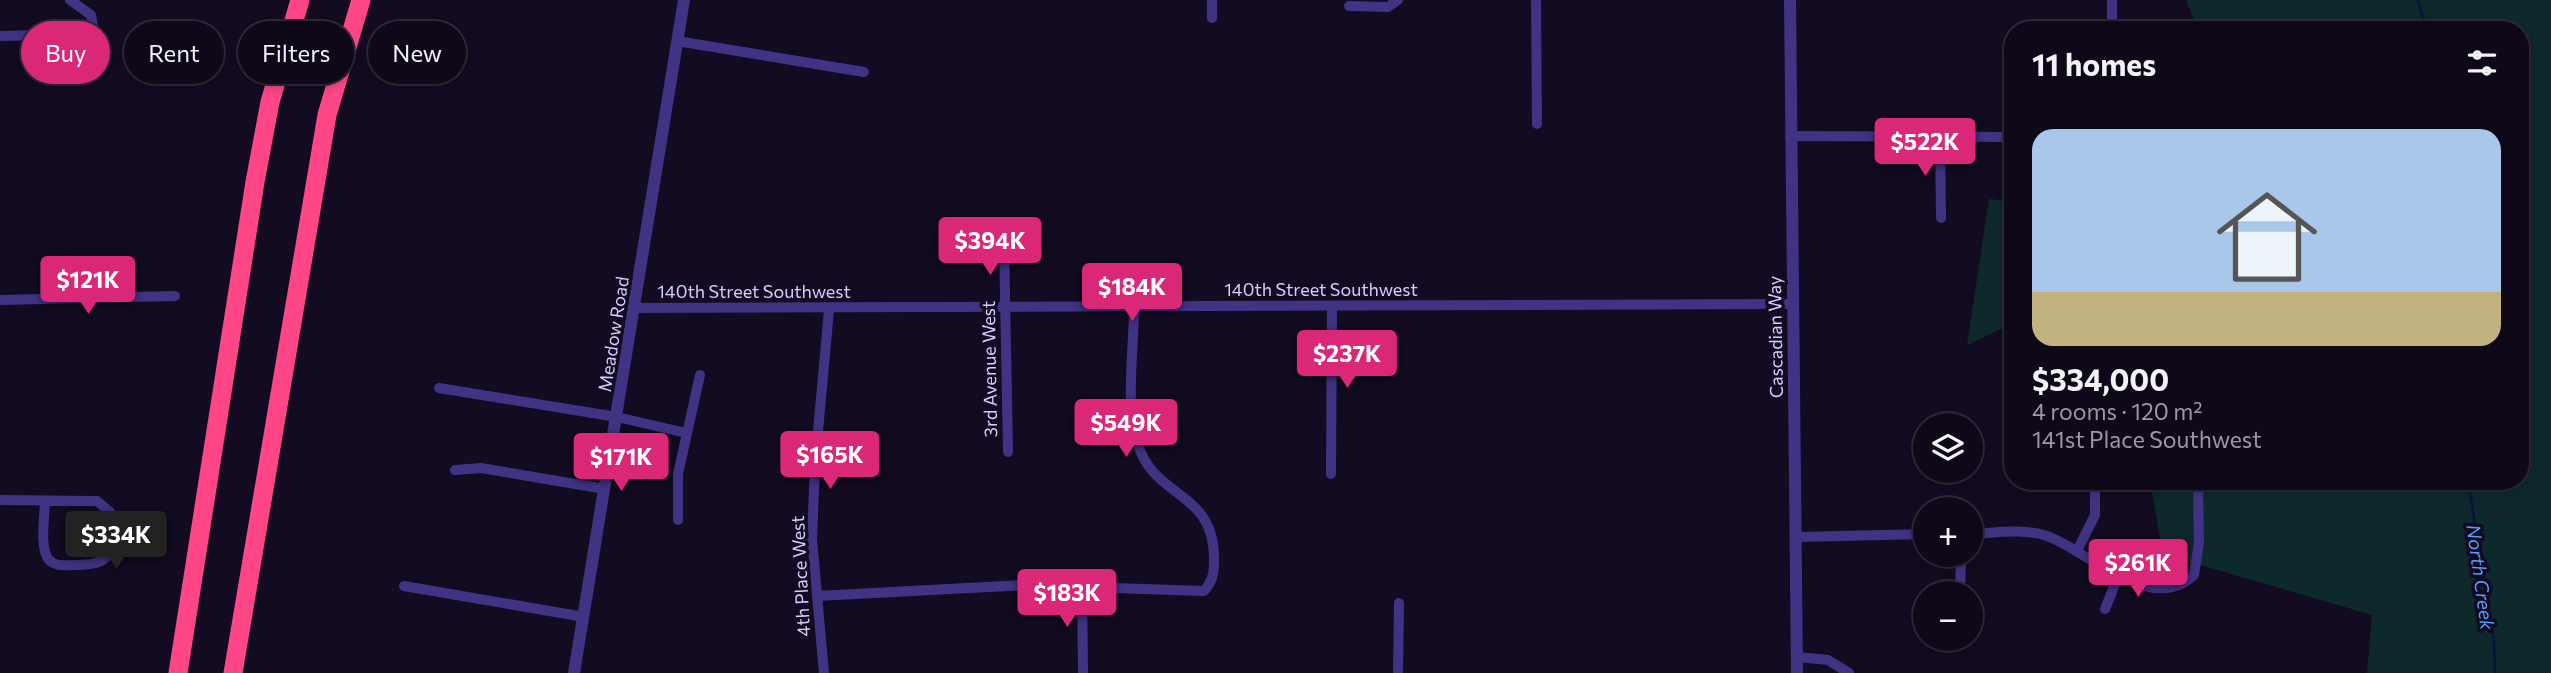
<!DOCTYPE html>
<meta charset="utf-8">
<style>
:root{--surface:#0e0819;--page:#171122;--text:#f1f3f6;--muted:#9b9aa2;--line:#2e2938;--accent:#db2777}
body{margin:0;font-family:Commissioner,sans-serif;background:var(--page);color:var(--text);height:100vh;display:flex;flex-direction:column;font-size:26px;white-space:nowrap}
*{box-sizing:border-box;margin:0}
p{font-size:23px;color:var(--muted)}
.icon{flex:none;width:38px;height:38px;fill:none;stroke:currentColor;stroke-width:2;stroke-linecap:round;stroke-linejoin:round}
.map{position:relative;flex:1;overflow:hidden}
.panel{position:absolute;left:2004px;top:21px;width:525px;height:469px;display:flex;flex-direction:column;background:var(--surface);border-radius:28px;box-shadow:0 4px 10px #0003,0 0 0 2px var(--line)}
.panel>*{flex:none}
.guide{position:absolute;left:21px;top:21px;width:665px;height:63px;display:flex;gap:14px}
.buttons{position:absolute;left:1913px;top:413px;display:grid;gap:14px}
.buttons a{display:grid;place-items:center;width:70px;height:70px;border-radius:50%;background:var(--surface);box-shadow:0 4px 10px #0003,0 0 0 2px var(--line);font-size:35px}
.price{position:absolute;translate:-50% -60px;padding:0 16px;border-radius:7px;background:var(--accent);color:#fff;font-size:23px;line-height:46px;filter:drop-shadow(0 2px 4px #0008)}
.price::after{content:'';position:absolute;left:50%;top:42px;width:21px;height:16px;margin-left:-10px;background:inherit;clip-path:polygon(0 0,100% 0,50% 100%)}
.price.current{background:#222;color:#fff}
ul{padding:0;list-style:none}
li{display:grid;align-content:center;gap:14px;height:371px;padding:0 28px}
li span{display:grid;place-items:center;height:217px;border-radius:21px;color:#555}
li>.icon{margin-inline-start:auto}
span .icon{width:126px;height:126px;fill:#fffc;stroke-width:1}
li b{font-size:30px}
h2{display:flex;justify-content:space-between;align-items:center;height:84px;padding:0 28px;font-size:30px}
.chip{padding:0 24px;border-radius:32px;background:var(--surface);box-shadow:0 4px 10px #0003,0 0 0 2px var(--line);font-size:24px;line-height:63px}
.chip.current{background:var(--accent);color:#fff}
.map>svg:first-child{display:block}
.green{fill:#0e292b}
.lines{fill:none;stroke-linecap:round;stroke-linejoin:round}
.stream{stroke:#051340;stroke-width:2.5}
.minor{stroke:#413384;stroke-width:10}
.tertiary{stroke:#413384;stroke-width:12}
.motorway{stroke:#ff4686;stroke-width:19}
.labels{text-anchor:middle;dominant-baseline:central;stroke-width:7;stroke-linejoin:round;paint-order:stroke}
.street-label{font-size:18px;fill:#d8cbff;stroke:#120b21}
.water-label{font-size:19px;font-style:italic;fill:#599cff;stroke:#120b21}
</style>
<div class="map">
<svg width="2551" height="673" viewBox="0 0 2551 673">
<rect width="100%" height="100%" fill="#120b21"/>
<g class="green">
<polygon points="2186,0 2551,0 2551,673 2367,673 2372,615 2163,554 2150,481 2520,481 2520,30 2198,30"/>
<polygon points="1989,199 2012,201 2012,324 1967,345"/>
</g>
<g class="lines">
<g class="stream">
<polyline points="2418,0 2426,30"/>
<polyline points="2468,481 2494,642 2495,673"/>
</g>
<g class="minor">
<polyline points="1212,0 1212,18"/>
<polyline points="1536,0 1537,124"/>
<polyline points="1349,6 1388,7 1398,0"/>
<polyline points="2112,30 2112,0"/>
<polyline points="0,36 87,34 93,27 91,15 70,0"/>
<polyline points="677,41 864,72"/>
<polyline points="1790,136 2012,137"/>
<polyline points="1940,137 1941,218"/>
<polyline points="1004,243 1008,452"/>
<polyline points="0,300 175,296"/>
<polyline points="635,308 1792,304"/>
<polyline points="439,388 617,417 686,433"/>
<polyline points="455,470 481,468 605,489"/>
<polyline points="1331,474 1332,306"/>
<path d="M0,500L97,501L110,512C111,549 119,565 75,565C66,565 56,567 49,560C39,548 45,515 45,501"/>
<polyline points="678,520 678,474 700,375"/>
<path d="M1970,534C1994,533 2024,528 2047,536C2089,551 2150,616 2194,575L2199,542L2198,481"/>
<polyline points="1797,537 1925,534"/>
<polyline points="2077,551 2095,515 2095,481"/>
<polyline points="1082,585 1083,673"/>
<polyline points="404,586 584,617"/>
<polyline points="1960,593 1961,555"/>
<path d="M817,596L1025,585L1204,591C1212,582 1214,574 1214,562C1216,489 1154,501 1137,442C1125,401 1134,350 1134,308"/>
<polyline points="2105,609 2118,577"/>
<polyline points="1798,657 1828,660 1849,673"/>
<polyline points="824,673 812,539 815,464 829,310"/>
<polyline points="1398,673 1399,603"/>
</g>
<g class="tertiary">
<polyline points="1790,0 1797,673"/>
<polyline points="574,673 684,0"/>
</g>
<g class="motorway">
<polyline points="178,673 255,182 270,102 300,0"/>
<polyline points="233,673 327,115 361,0"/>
</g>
</g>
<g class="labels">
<g class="street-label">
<text x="1321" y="289">140th Street Southwest</text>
<text x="754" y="291">140th Street Southwest</text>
<text transform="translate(613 334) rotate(-81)">Meadow Road</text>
<text transform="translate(1775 337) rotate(-91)">Cascadian Way</text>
<text transform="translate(989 369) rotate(-91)">3rd Avenue West</text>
<text transform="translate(800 576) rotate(-93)">4th Place West</text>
</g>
<g class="water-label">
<text transform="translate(2481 577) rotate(82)">North Creek</text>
</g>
</g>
</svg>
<div class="buttons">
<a><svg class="icon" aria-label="layers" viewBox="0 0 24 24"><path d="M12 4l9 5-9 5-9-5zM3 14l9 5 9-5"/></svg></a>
<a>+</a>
<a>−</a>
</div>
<b class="price" style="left:1925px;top:178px">$522K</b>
<b class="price" style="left:990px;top:277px">$394K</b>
<b class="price" style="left:88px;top:316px">$121K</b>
<b class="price" style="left:1132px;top:323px">$184K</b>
<b class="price" style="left:1347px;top:390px">$237K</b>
<b class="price" style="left:1126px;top:459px">$549K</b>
<b class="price" style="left:830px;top:491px">$165K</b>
<b class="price" style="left:621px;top:493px">$171K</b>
<b class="price current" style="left:116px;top:571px">$334K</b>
<b class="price" style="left:2138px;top:599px">$261K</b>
<b class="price" style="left:1067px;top:629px">$183K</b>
<div class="guide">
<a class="chip current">Buy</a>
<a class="chip">Rent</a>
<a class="chip">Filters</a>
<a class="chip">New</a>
</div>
<section class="panel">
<h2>11 homes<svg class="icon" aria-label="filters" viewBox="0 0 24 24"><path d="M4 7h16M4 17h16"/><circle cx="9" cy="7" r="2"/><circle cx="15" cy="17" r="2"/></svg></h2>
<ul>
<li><span style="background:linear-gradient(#a9c7e8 75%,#c2b280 0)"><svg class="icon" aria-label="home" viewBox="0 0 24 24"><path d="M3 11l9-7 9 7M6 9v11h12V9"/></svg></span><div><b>$334,000</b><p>4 rooms · 120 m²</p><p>141st Place Southwest</p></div></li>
</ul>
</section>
</div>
